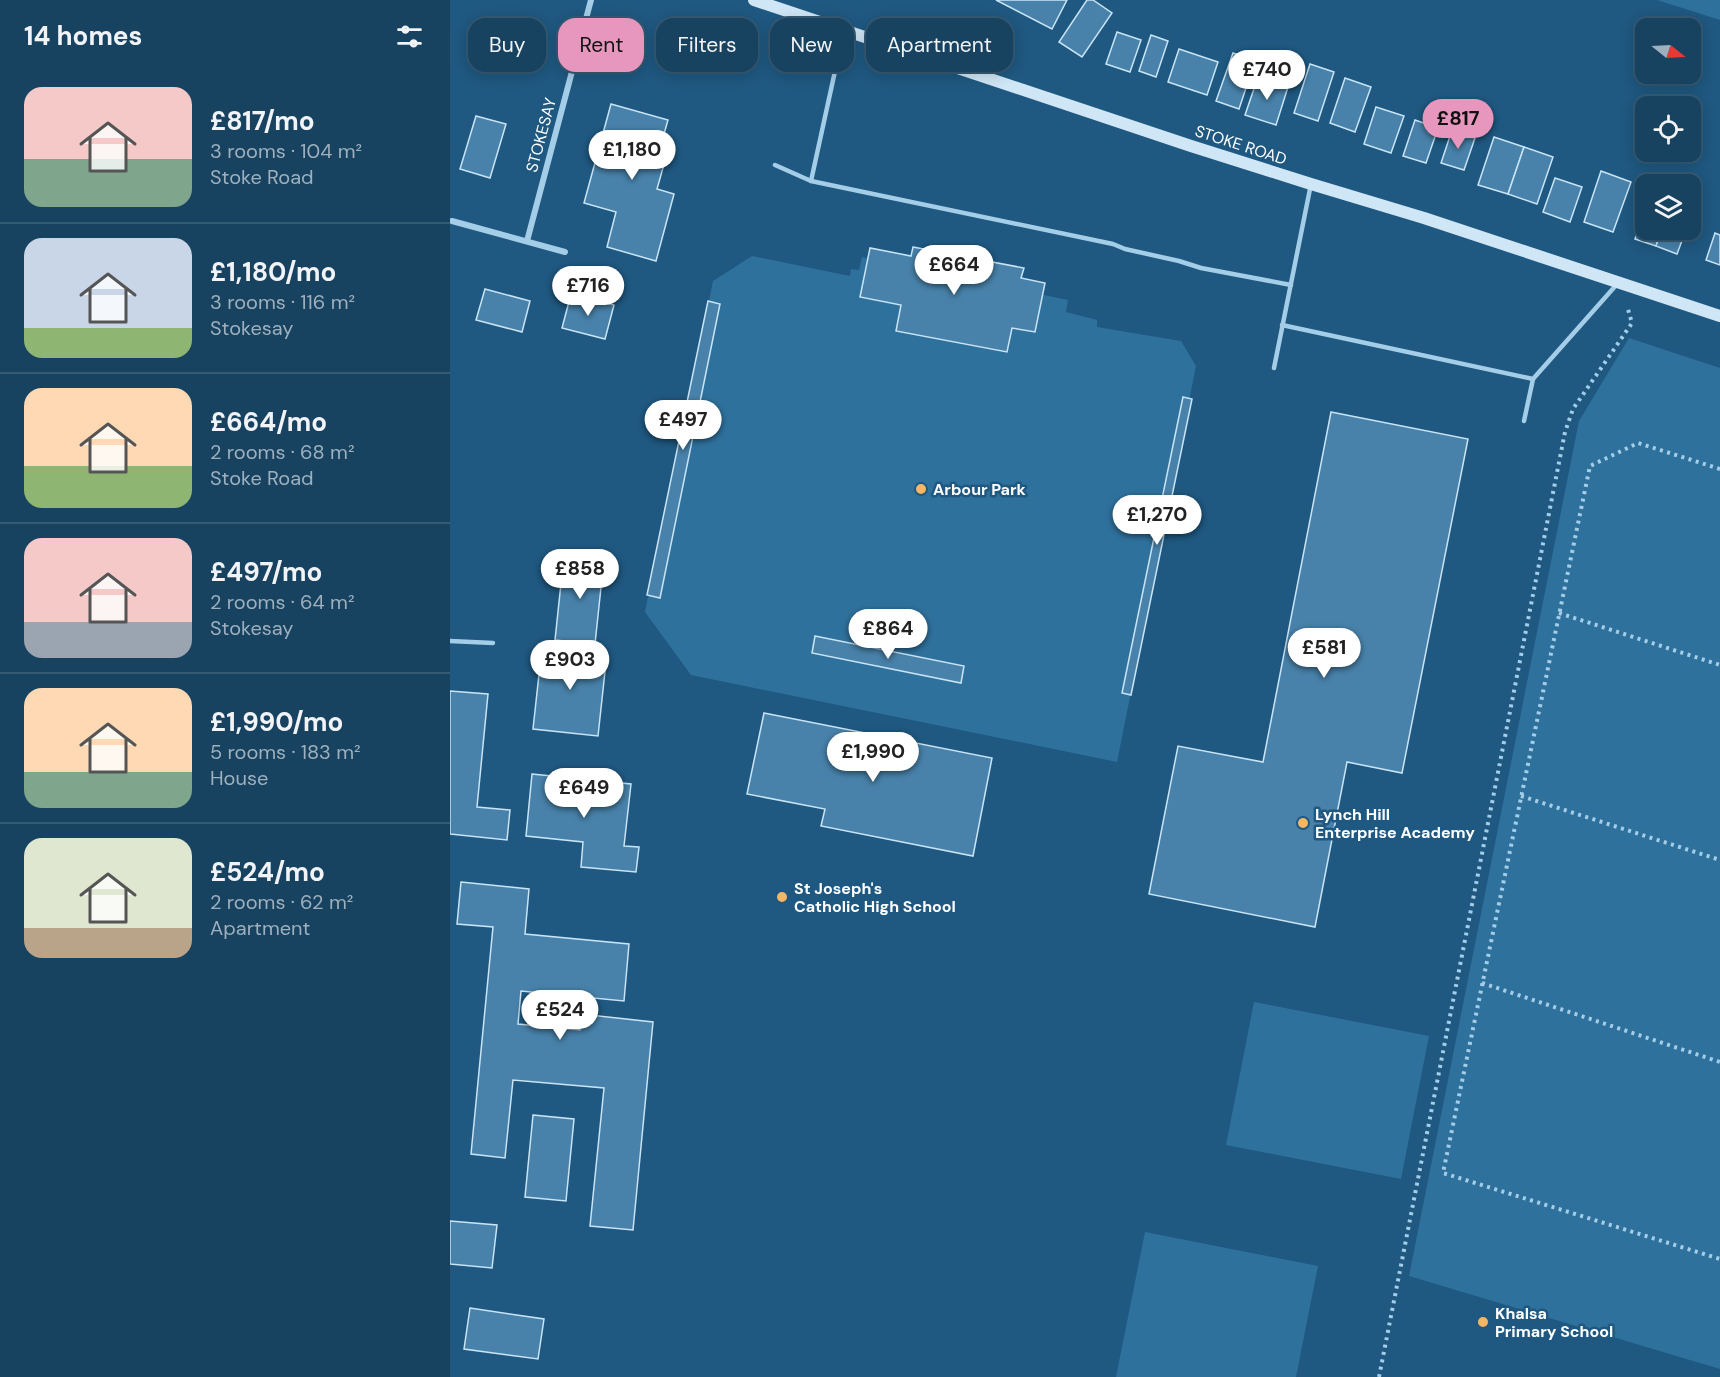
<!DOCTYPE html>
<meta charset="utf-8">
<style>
:root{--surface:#174260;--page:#244d69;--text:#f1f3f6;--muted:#9eb0bd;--line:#365b75;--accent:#e797bd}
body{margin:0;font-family:"DM Sans",sans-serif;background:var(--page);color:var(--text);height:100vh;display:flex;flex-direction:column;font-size:22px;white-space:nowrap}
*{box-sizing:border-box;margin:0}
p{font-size:20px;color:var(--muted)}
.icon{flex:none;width:33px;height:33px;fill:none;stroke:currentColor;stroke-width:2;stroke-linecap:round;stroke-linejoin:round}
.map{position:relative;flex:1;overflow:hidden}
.side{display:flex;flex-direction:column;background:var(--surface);width:450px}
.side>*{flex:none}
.hud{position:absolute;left:18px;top:18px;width:570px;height:54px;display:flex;gap:12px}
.needle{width:39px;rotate:108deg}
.buttons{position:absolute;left:1185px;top:18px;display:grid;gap:12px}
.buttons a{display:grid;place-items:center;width:66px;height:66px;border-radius:12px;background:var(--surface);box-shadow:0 3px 15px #0003,0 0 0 2px var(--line);font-size:30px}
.price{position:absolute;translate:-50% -51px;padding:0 14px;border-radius:21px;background:#fff;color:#222;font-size:20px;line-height:39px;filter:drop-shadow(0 2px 3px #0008)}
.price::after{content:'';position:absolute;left:50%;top:36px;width:18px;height:14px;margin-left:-9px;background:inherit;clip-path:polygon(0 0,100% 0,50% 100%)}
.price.current{background:var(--accent);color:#111}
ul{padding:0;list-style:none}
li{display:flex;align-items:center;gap:18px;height:150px;padding:0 24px}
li+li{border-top:2px solid var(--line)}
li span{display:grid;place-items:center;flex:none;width:168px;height:120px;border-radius:18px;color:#555}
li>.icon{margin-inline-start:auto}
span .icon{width:72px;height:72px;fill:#fffc;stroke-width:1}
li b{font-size:26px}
h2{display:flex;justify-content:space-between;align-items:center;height:72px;padding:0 24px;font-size:26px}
.tag{padding:0 21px;border-radius:18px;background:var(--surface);box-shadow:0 3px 15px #0003,0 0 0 2px var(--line);font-size:21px;line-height:54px}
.tag.current{background:var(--accent);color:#111}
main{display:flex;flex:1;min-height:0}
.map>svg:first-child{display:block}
.green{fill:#2f719d}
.building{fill:#4882aa;stroke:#c8e4f6;stroke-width:1.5}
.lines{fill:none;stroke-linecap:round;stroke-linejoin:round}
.path{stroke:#a4cde8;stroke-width:4;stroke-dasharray:3 4.5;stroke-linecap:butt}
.service{stroke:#a4cde8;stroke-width:4.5}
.minor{stroke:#a4cde8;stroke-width:6}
.secondary{stroke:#cfe6f6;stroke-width:12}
.poi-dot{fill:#f6b765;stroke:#1f5880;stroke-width:2}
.labels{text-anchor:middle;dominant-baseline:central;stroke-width:5;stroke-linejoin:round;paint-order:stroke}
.street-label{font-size:16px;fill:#fff;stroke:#1f5880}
.poi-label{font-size:16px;font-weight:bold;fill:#fff;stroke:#1f5880;text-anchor:start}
</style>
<main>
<section class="side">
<h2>14 homes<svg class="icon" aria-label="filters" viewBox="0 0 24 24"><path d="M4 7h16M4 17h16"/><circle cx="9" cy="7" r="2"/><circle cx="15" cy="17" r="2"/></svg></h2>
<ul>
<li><span style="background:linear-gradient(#f6c9c9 60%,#7fa58c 0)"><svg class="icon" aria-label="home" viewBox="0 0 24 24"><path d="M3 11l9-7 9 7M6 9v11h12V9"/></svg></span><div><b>£817/mo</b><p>3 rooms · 104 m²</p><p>Stoke Road</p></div></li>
<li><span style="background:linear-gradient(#c9d6e8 75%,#8fb573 0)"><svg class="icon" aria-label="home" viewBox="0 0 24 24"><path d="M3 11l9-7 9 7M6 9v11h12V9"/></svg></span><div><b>£1,180/mo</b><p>3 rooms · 116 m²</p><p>Stokesay</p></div></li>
<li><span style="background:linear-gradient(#ffd9b3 65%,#8fb573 0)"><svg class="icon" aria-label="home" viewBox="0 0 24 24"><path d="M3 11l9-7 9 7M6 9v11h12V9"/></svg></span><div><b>£664/mo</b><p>2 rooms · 68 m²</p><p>Stoke Road</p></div></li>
<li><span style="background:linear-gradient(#f6c9c9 70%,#9aa5b1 0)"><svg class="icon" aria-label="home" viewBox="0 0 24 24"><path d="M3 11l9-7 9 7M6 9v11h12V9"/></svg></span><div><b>£497/mo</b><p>2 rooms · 64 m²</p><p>Stokesay</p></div></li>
<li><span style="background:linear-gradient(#ffd9b3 70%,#7fa58c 0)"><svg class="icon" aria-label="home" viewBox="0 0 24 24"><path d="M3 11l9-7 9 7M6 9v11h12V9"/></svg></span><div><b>£1,990/mo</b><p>5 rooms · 183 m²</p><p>House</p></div></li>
<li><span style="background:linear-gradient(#dfe7d0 75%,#b9a48a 0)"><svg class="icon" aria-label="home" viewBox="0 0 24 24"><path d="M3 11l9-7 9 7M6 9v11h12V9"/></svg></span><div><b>£524/mo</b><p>2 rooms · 62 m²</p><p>Apartment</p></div></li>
</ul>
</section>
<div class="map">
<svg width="1270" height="1377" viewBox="0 0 1270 1377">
<rect width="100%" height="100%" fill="#1f5880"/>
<g class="green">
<polygon points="1207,0 1270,0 1270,20"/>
<polygon points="302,256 400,276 401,269 409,270 412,257 618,300 616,312 647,320 647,327 731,341 746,366 667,762 241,675 195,612 263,281"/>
<polygon points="1179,338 1270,368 1270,1369 959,1276 1129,421"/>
<polygon points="804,1002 979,1036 951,1179 776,1145"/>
<polygon points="695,1232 868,1266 846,1377 666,1377"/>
</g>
<g class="building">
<polygon points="546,0 617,0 602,29"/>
<polygon points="637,0 643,0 662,13 632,57 609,42"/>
<polygon points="667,32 691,40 680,72 656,64"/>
<polygon points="701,35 718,41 706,77 689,71"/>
<polygon points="729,49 768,62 757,95 718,82"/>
<polygon points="783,53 805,61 789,109 766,101"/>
<polygon points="860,64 884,72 868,121 844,113"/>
<polygon points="808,77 838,87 826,125 795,115"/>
<polygon points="895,78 921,87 905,132 880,123"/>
<polygon points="161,104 218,120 212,141 220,143 207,189 224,194 206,261 157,247 166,212 134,203"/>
<polygon points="926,107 954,116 941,153 914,144"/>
<polygon points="26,116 56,124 40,178 10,169"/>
<polygon points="965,120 988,128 976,163 953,156"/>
<polygon points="1002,130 1025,138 1014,170 991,163"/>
<polygon points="1044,137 1074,147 1058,194 1028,185"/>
<polygon points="1074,147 1103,157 1087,204 1058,194"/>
<polygon points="1151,171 1181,182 1163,232 1134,222"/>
<polygon points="1105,178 1132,187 1120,222 1093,212"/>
<polygon points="1196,208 1196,230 1212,230 1206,246 1185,239"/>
<polygon points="1212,230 1236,230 1227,254 1206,246"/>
<polygon points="1265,233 1270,235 1270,265 1256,260"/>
<polygon points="463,247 574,268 571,278 595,283 585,332 562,328 557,352 446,331 451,305 410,297 420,248 461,256"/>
<polygon points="35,289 80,301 72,332 26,320"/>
<polygon points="121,294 164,305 155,339 112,328"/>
<polygon points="258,301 270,304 210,598 197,595"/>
<polygon points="733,397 742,399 681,695 672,693"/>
<polygon points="881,412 1018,439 952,773 897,762 865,927 699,894 728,746 813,762"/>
<polygon points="114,555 154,559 145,644 105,640"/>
<polygon points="365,636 514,666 511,683 362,653"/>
<polygon points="92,647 157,653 148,736 83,729"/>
<polygon points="0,691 38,694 27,807 60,810 57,840 0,834"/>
<polygon points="314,713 542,758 523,856 371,826 375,809 297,794"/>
<polygon points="82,774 181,784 174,846 189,847 186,872 131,867 133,842 76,836"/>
<polygon points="11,882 79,889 75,934 179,944 174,1001 71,991 68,1024 130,1030 131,1014 203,1022 183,1230 140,1226 154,1088 63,1080 55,1158 21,1154 43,927 7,924"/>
<polygon points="83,1115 124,1119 116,1201 75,1197"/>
<polygon points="0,1221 47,1225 42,1268 0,1264"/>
<polygon points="20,1308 94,1319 88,1359 14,1349"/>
</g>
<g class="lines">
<g class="path">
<polyline points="1270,469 1188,443 1140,466 993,1173 1270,1259"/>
<polyline points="1109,613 1270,665"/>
<polyline points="1071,796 1270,860"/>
<polyline points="1032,983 1270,1062"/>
<polyline points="929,1377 1115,432 1123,409 1182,323 1177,306"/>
</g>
<g class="service">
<polyline points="325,165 361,181 663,244 675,249 729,261 751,268 841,285"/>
<polyline points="361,181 394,30"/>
<polyline points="832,325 1083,379 1168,283"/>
<polyline points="824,368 861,184"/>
<polyline points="1074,421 1083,379"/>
<polyline points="0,641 43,643"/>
</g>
<g class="minor">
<polyline points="2,221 115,252"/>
<polyline points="77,241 141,0"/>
</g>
<polyline class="secondary" points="304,0 741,146 861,184 974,218 1270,316"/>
</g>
<g class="poi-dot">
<circle cx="471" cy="489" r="6"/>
<circle cx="853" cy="823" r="6"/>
<circle cx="332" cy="897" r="6"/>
<circle cx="1033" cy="1322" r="6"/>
</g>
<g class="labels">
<g class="street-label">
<text transform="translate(91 135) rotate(-75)">STOKESAY</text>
<text transform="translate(791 145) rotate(18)">STOKE ROAD</text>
</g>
<g class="poi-label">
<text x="483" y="489">Arbour Park</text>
<text x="865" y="814">Lynch Hill<tspan x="865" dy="18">Enterprise Academy</tspan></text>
<text x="344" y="888">St Joseph's<tspan x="344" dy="18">Catholic High School</tspan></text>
<text x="1045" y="1313">Khalsa<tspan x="1045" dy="18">Primary School</tspan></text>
</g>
</g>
</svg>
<div class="buttons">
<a><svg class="needle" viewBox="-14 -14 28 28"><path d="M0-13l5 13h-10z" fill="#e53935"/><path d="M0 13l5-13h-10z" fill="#9eb0bd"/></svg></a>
<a><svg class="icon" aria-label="locate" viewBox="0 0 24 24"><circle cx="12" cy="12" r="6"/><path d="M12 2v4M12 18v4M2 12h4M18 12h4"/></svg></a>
<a><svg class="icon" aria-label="layers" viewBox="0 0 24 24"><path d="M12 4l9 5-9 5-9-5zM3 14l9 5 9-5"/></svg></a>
</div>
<b class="price" style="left:817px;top:101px">£740</b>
<b class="price current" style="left:1008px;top:150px">£817</b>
<b class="price" style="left:182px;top:181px">£1,180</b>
<b class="price" style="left:504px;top:296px">£664</b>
<b class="price" style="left:138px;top:317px">£716</b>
<b class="price" style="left:233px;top:451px">£497</b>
<b class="price" style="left:707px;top:546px">£1,270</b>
<b class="price" style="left:130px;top:600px">£858</b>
<b class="price" style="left:438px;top:660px">£864</b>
<b class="price" style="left:874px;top:679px">£581</b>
<b class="price" style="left:120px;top:691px">£903</b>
<b class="price" style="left:423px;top:783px">£1,990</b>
<b class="price" style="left:134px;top:819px">£649</b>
<b class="price" style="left:110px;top:1041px">£524</b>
<div class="hud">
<a class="tag">Buy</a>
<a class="tag current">Rent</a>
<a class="tag">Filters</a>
<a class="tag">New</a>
<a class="tag">Apartment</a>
</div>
</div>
</main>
